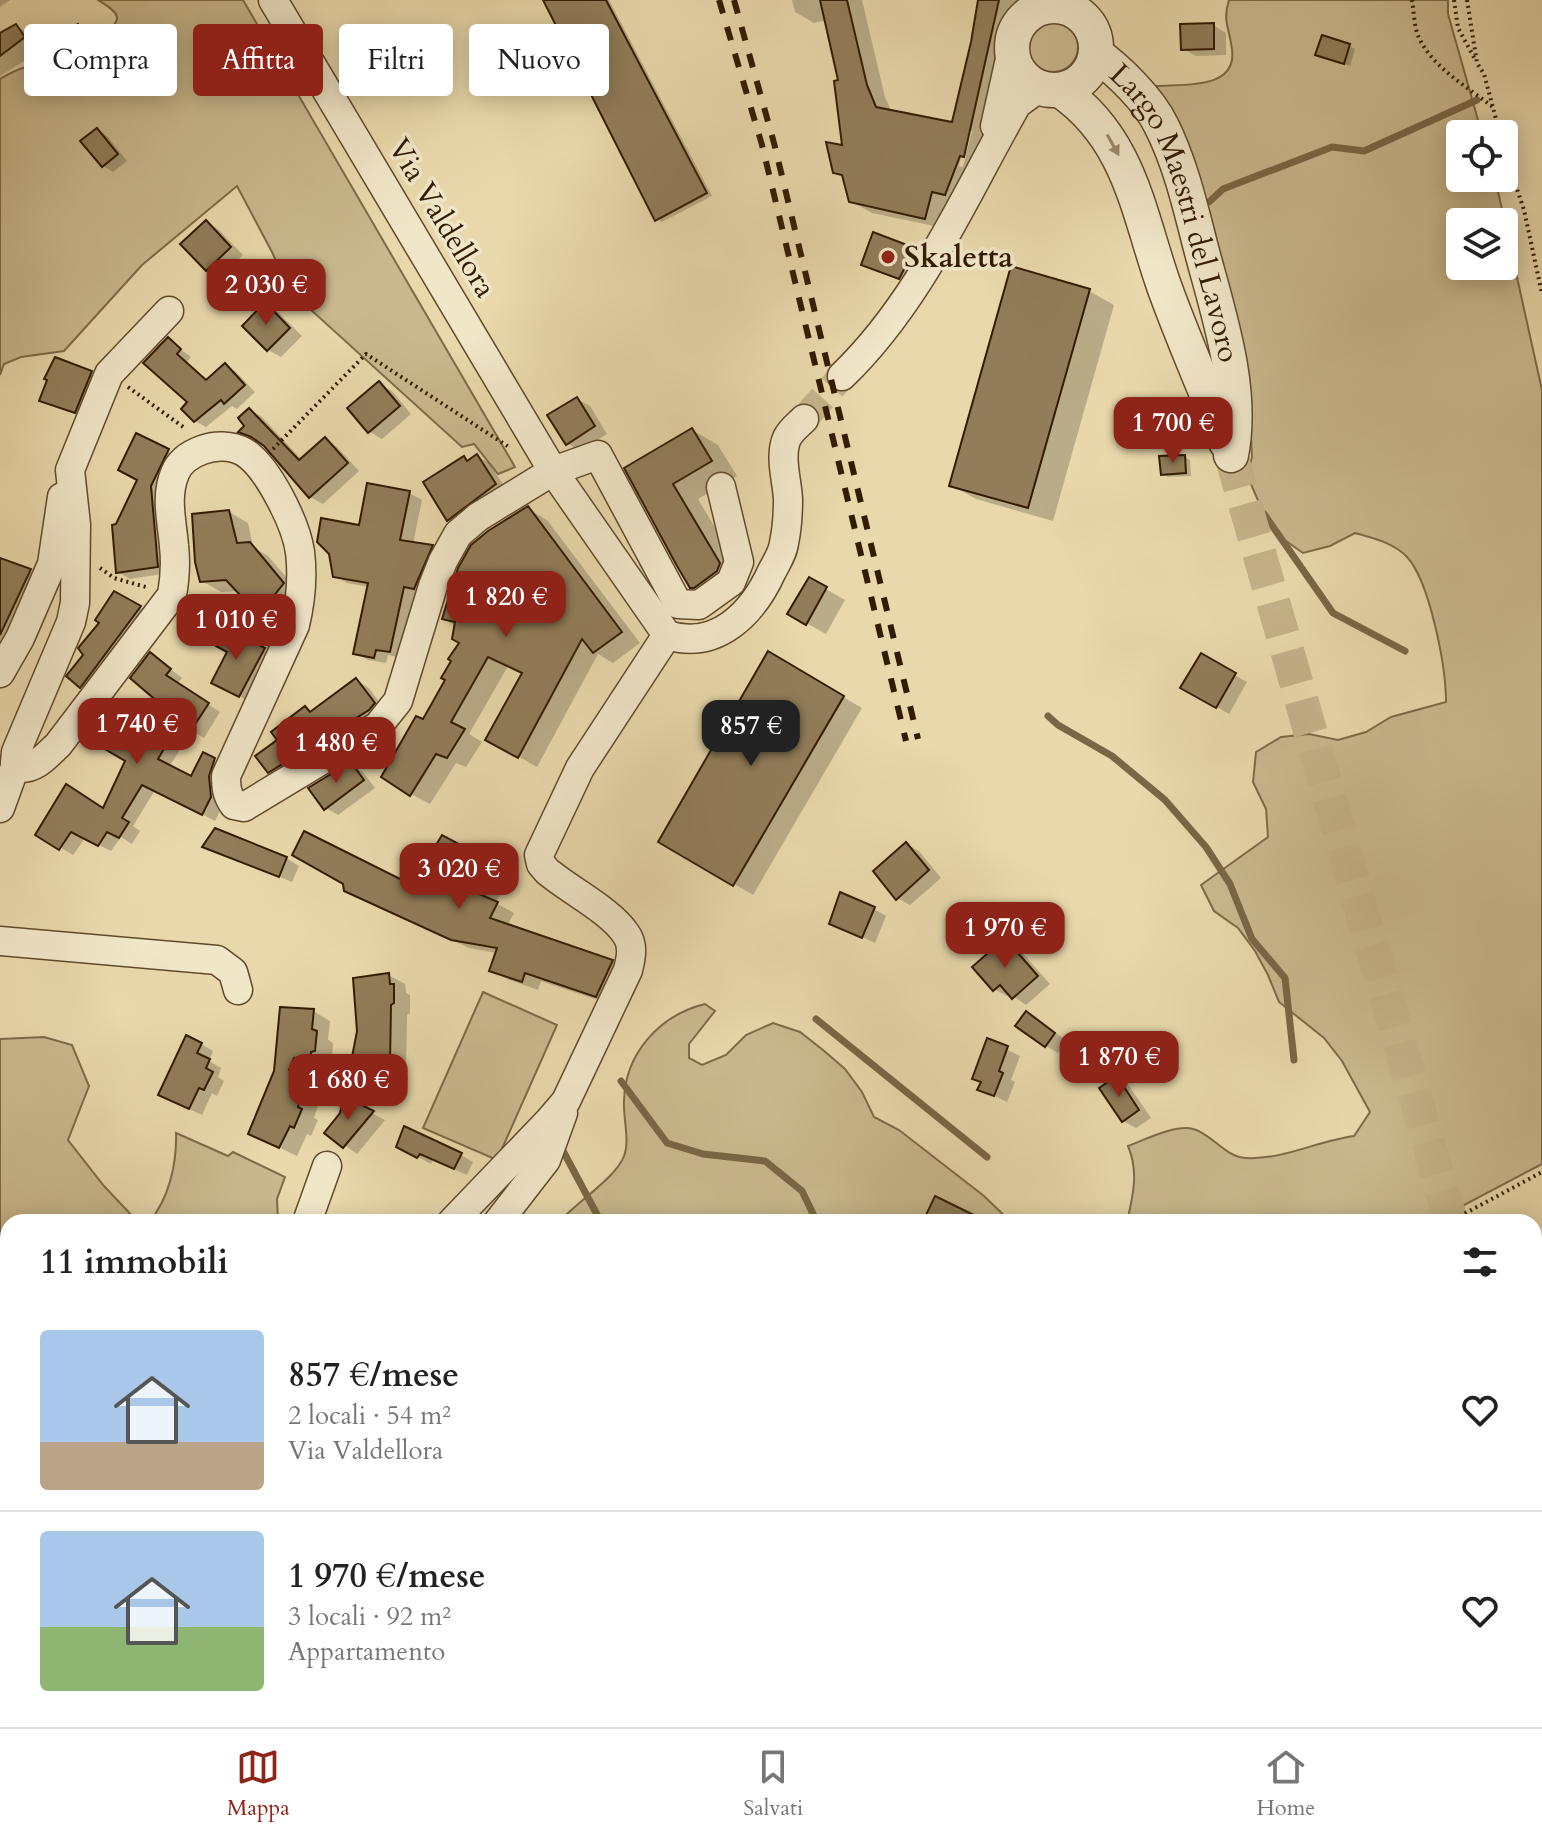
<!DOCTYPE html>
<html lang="it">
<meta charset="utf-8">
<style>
:root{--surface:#fff;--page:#f6f6f6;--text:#222;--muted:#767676;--line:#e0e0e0;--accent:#8f2418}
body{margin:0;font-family:Cardo,serif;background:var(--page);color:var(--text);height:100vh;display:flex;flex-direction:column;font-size:30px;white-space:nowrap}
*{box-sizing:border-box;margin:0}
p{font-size:26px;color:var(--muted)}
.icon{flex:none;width:44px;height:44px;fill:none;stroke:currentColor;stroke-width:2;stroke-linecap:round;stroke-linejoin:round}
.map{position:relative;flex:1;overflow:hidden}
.details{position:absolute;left:0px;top:1214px;width:1542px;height:514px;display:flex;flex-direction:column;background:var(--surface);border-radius:24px 24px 0 0;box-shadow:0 4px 20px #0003}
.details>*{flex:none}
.banner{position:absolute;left:24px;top:24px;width:800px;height:72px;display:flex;gap:16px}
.controls{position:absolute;left:1446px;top:120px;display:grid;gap:16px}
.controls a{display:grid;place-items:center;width:72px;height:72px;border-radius:8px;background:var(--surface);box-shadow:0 4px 20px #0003;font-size:40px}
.price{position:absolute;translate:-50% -68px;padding:0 18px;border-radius:16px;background:var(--accent);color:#fff;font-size:26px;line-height:52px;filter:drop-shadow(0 2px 4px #0008)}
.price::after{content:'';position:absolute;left:50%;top:48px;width:24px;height:18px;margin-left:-12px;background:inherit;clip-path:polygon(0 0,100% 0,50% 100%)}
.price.selected{background:#222;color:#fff}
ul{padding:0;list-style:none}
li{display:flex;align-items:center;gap:24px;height:200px;padding:0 40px}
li+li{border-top:2px solid var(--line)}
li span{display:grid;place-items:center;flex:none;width:224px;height:160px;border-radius:8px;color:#555}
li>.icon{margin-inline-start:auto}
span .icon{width:96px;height:96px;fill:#fffc;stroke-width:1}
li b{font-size:34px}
h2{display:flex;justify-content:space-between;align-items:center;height:96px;padding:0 40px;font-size:34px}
.tag{padding:0 28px;border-radius:8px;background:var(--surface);box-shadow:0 4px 20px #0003;font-size:28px;line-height:72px}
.tag.selected{background:var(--accent);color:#fff}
.menu{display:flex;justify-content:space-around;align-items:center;height:112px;border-top:2px solid var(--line);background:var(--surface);font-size:22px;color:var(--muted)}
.menu a{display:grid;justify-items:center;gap:4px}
.menu .selected{color:var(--accent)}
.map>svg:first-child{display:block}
.green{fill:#c9b88e;stroke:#7e6a47;stroke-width:2;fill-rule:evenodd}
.shadow{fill:#0003;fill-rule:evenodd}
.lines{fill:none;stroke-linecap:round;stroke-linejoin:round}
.stream{stroke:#7a6644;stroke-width:7}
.building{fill:#917d59;stroke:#331b00;stroke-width:2}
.minor-tunnel{stroke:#c4b289;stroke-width:28;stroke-dasharray:28 14;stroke-linecap:butt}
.tertiary-tunnel{stroke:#c4b289;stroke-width:34;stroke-dasharray:34 17;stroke-linecap:butt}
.service-casing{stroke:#604a2b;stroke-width:17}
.minor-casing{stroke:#604a2b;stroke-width:31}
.tertiary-casing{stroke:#604a2b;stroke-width:37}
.path{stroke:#331b00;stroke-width:4;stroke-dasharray:2 4;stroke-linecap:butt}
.service{stroke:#f0e6c8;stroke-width:14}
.minor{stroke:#f0e6c8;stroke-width:28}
.tertiary{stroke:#f0e6c8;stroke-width:34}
.rail{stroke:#331b00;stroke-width:6;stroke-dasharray:14 14;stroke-linecap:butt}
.oneway{fill:#9b8b6e}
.poi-dot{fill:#8f2418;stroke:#f0e6c8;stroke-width:3}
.labels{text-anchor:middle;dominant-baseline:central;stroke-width:7;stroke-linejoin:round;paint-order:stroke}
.street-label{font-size:30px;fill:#331b00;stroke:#f0e6c8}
.poi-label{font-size:30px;font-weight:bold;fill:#331b00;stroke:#f0e6c8;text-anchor:start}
</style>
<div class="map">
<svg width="1542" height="1727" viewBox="0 0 1542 1727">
<rect width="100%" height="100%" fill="#e8d8ab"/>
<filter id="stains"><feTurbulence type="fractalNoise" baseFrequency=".0025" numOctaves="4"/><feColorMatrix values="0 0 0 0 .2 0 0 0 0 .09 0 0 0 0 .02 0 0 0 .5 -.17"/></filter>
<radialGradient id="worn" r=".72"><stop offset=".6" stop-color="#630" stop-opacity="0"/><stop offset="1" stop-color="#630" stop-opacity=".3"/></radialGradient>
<g class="green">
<path d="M98,0H243L515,467L498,474L474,444L462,447L289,290L272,252L237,186L142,265L64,351L21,357L4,364L0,375V79C18,68 40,59 59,69C71,60 119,30 117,17C116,10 104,4 98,0Z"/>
<path d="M1229,0H1448V14L1482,134H1460V178H1495L1542,390V1164L1432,1222H1127C1133,1196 1139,1172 1128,1146C1144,1140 1176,1124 1193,1129C1211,1133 1226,1158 1246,1158C1283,1160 1317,1141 1354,1136L1370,1112L1342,1061L1324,1038L1279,1002L1268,975L1255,951L1238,928L1214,911L1201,885L1268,837L1266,809L1253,782L1256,752L1281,737L1309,734L1338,740L1366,732L1391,717L1446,702C1446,667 1430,582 1407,557C1394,543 1373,538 1355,533L1330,546L1303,553L1279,536L1263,512L1247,475L1252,457L1249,400L1203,193L1156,86C1183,84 1237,90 1232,50C1230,29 1222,22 1229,0ZM1460,222H1504V266H1460Z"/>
<circle cx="1053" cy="47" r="25"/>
<polygon points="483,992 557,1025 497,1160 423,1128"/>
<path d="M705,1004L715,1011L689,1044V1058L702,1065L726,1055L746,1035L773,1023L800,1032L823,1050L845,1069L862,1092L874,1117L899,1130L984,1196L1011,1222H565L563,1218C579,1201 617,1176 624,1156C630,1140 623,1118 624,1101C625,1053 660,1015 705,1004Z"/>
<polygon points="44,1037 72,1045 89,1086 68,1140 104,1186 138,1222 8,1222 8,1720 614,1720 599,1727 0,1727 0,1039"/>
<path d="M176,1133L228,1156L233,1152L285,1177L277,1199L278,1222H149C169,1199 177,1163 176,1133Z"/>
</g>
<g class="shadow">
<polygon points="0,0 10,0 0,7"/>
<polygon points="545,0 609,0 712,196 662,222 657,219"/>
<path d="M792,0H862L885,97L892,113L953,125L973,43L980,0H1019L1009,57L983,166L944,228L872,213L852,202L845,178L835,172L844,148L841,81L826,20L814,23L795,12ZM968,131H972L963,167L959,166Z"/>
<polygon points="1213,25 1226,33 1226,55 1196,56 1183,49"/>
<polygon points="16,26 28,33 37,45 26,53 29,58 0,76 0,35"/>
<polygon points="78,26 90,33 100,47 78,63 66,56"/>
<polygon points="1349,46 1355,49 1350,66 1323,57"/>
<polygon points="97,130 107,136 127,161 113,172 103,166"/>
<polygon points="206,222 219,230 243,255 220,277 207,269"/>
<polygon points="874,235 926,257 912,285 863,264"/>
<polygon points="1089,291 1114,305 1053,521 976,499 951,485"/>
<polygon points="266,305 278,312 302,336 281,357 268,350 245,326"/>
<polygon points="168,340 191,357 187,362 208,381 225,365 236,372 255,392 237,409 232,406 206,427 195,421"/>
<polygon points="91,373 102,380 86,418 41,400"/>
<polygon points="379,384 392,391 411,414 382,439 370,432"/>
<polygon points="577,399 590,406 607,434 580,451 567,443"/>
<polygon points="250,410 262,417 302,460 325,439 337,447 359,471 323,504 310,497 247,426"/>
<polygon points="692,430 718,445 737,476 698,499 746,579 714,599 691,586 627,469"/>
<polygon points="137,436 180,458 169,573 130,579 118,572 117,526 140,480"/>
<polygon points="477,456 489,463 507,491 460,526 448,520 464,459 469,462"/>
<polygon points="1185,457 1190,460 1191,476 1168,477 1162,474"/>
<polygon points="409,493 422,500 413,544 432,547 444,554 427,595 416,593 402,658 388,655 386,663 368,660 356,653 369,587 347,583 335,576 361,527"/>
<polygon points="528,509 547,520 640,643 613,663 598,654 537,767 488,739 524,674 508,666 469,734 482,742 466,767 456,763 430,804 411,794 424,722 448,680 461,642 456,626 444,619"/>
<polygon points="229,512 248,523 253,547 268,556 302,595 291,608 273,619 254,608 238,591 221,592 202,581"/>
<polygon points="4,561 43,578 0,665 0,570"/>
<polygon points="810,580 845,600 826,634 790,614"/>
<polygon points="115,594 151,614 92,693 81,686 85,656"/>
<polygon points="264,650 276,657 252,703 214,682"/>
<polygon points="151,654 182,678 177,684 220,712 204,738 192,731 169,767 192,778 204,755 227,767 223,805 215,821 155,790 133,826 140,831 132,844 121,837 111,851 85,838 73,855 38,834 104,810 168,709"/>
<polygon points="769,654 862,708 753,895 661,841"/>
<polygon points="1201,656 1247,682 1229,714 1183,687"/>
<polygon points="356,680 369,688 386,711 282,779 269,771 305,709 313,713"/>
<polygon points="351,765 363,772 375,788 338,815 326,808"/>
<polygon points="443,837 511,875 496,903 514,913 507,926 612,961 628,971 613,1005 541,981 538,990 507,979 491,970 497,953 469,948 346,890 413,888"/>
<polygon points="906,844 919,851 941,878 910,905 897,898"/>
<polygon points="205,846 286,858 299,866 292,882"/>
<polygon points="874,909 886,916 875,943 831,923"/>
<polygon points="1005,941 1018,948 1050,984 1026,1005 1010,994 1007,996 994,989"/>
<polygon points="388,975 405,984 406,993 410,995 410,1013 407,1015 406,1074 408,1076 406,1093 368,1082 352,1072"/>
<polygon points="313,1011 330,1021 328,1040 333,1043 332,1060 327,1060 326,1070 311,1066 306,1080 323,1090 314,1118 318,1120 311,1136 307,1134 297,1156 251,1134"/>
<polygon points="1039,1021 1067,1041 1058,1053 1046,1046"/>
<polygon points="989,1041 1020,1056 1011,1080 1015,1082 1007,1102 980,1089"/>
<polygon points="201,1044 213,1051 209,1061 221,1068 218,1077 224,1081 217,1096 212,1093 202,1115 173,1101"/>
<polygon points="1117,1078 1129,1086 1151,1118 1136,1128 1123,1121"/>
<polygon points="345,1099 385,1120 357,1154 326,1132 341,1114"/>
<polygon points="398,1146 461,1155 473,1162 467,1175 433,1160 431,1164"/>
<polygon points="1542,1416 1540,1468 1542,1490 1534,1499 1534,1424"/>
<polygon points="1542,1526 1542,1582 1536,1587 1542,1594 1542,1604 1534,1611 1534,1539 1538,1535 1535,1532"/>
<polygon points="1534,1654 1542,1663 1542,1725 1534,1715"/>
<polygon points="1011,1720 1072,1720 1068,1727 1025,1727"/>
<polygon points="1273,1720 1319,1720 1320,1727 1273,1727"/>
</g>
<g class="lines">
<g class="stream">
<polyline points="1209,202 1223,189 1332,147 1364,151 1477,100"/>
<polyline points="1264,514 1333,613 1405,651"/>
<polyline points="1048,716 1058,725 1112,756 1165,800 1206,847 1230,884 1252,939 1285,978 1294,1060"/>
<polyline points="816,1019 987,1157"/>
<polyline points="621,1081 667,1143 703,1154 765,1161 802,1191 817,1222"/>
<polyline points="562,1149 601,1222"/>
<polyline points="70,1727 75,1720"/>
</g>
</g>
<g class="building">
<polygon points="543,0 606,0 707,193 655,221"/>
<polygon points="820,0 847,0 867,85 876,107 952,122 971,42 978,0 999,0 964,157 960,156 945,195 932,192 925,219 849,202 842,175 833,173 826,142 842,145 834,81 838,80"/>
<polygon points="1214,23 1214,49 1181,50 1180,24"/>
<polygon points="16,24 25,37 0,56 0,33"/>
<polygon points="78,24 89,39 64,57 53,42"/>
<polygon points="1322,35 1350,44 1344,64 1315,55"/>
<polygon points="97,128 118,154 102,167 80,141"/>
<polygon points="206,220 231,247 206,271 180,244"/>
<polygon points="873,232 915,248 899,279 861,265"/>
<polygon points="1011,266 1090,289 1028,508 949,486"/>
<polygon points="265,302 290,328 267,351 242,326"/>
<polygon points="168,337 181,349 177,354 206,380 225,363 245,385 224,404 221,400 194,422 181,409 187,402 143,363"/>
<polygon points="55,357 92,371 75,413 39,401 47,380 44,379"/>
<polygon points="379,381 400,406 368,433 347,408"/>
<polygon points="577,397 595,426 566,445 547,415"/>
<polygon points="249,408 299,460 325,437 348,463 309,498 264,446 251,437 238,432 244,426 238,418"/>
<polygon points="692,428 712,461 673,484 720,563 717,571 694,588 690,588 677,566 624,468"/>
<polygon points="136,433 169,449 151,486 158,567 116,573 112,525 116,524 137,480 118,470"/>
<polygon points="477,454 496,484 447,521 423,482 464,456 467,461"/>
<polygon points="1185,455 1186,473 1161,475 1159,456"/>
<polygon points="367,483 410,491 400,540 433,545 414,589 404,587 390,652 376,650 374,658 353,654 368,583 333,577 329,554 317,542 321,518 359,525"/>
<polygon points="528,506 622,632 593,653 582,639 518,758 485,740 522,673 488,657 451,722 465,729 447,758 436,754 410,796 381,777 416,716 423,719 445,680 441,678 451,661 448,659 459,643 452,639 455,622 442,619 458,568 471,545 488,531"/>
<polygon points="229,510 237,543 250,542 284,583 272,598 253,609 226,580 200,582 195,562 192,514"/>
<polygon points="0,558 31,569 0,635"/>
<polygon points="809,577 827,587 806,625 787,614"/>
<polygon points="114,591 141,606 80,688 66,676 83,655 78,648 99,623 95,620"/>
<polygon points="226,628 265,648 239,697 211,683 227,652 216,646"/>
<polygon points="768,651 844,696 733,886 658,842"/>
<polygon points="150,652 171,669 166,675 209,703 190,732 178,725 158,759 191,776 203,752 215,758 209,776 211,797 202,815 142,785 122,818 129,822 119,838 107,832 98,846 71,832 59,850 35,835 66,784 103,808 125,761 96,744 112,719 145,741 166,709 130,678"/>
<polygon points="1201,653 1236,673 1216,708 1180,688"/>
<polygon points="356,678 375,703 369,710 268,773 255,756 277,740 271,732 305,706 310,712"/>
<polygon points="351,762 364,780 324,810 308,788"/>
<polygon points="215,828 287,857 279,877 202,847"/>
<polygon points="304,831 412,885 442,835 496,864 479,894 498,902 490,918 613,960 596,997 525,973 522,982 489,971 497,948 451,940 344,891 343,884 292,855"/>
<polygon points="906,842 929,870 896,900 873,871"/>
<polygon points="840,892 875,907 862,938 829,924"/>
<polygon points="1005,938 1038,976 1012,999 1000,985 993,991 972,967"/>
<polygon points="389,973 390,984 394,984 394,1003 391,1005 390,1063 393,1065 389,1085 349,1073 357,1031 353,978"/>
<polygon points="280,1007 314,1009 312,1029 317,1031 315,1051 311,1052 310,1062 294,1058 289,1070 307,1079 298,1107 302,1109 294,1128 290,1126 279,1148 248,1134 274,1071"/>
<polygon points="1026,1011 1055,1033 1045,1047 1015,1026"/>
<polygon points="186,1035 202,1043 197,1053 210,1059 206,1068 213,1072 204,1090 199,1088 189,1109 158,1095"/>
<polygon points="987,1038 1008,1046 999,1071 1003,1073 994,1096 977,1090 981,1082 972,1079"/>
<polygon points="1117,1076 1139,1110 1122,1122 1099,1088"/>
<polygon points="344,1096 374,1111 343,1148 324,1133 340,1113"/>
<polygon points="404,1126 462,1153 454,1169 420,1154 417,1158 396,1147"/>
<polygon points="935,1196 988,1222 941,1222 926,1215"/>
</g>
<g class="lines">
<polyline class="minor-tunnel" points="804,419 842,376"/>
<g class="tertiary-tunnel">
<polyline points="1231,455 1451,1222"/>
<polyline points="1534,1511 1542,1539"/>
</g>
<g class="service-casing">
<polyline id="service" points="1534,1266 1542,1259"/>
</g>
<g class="minor-casing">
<g id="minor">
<path d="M273,0L553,471L667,635C717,651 753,613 772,571C777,562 783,552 784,543C787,529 788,513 788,499C787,480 779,456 787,438C791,430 798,425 804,419"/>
<polyline points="995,126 1012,50"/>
<path d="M169,311L109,374L70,470L76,525L75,603L71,622L16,752L15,762L21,768C37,768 47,755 58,745L172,595C175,578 176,563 174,546C172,521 165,497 175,473C180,461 191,454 202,450C215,445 231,445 244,452C268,467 296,524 300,552C303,577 301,600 295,625L226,776C226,788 227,795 234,805L244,807L378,726L398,701L433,586L443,561L458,534L478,517L553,471L598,455L678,604L699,605L731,582L739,562L721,487"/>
<path d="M842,376C920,301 964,197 1017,104L1039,88"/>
<polyline points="0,673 20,638 52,564 62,497"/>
<polyline points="0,808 16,764"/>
<polyline points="0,941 217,960 233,972 238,990"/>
<polyline points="307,1222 327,1166"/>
<path d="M452,1222L548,1122L566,1101L628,970C631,958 634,945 626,934C610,910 569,890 547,871L541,864L539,855L580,768L667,635"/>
<polyline points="498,1222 546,1160 563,1113"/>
<polyline points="244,1727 254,1720"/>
<polyline points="856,1727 862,1720"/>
<polyline points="1072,1727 1079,1720"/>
</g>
</g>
<g class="tertiary-casing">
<g id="tertiary">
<circle cx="1054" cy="48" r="42"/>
<path id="s1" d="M1096,54C1118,70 1149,100 1161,125C1181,164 1191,210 1202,252C1219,316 1244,389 1231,455"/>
<path d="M1060,90C1130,138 1138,212 1164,286C1183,339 1206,390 1226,442"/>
<polyline points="1534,1507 1542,1498"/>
<polyline points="794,1727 812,1720"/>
</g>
</g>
<g class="path">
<path d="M1412,0C1414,12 1414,27 1419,38C1434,69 1468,87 1494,108"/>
<polyline points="1454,0 1458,28 1476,61"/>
<polyline points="1467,0 1477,63 1484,74 1500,134"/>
<polyline points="1504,150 1524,210 1542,294"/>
<polyline points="128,387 186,429"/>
<polyline points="273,449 366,354 509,447"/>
<polyline points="100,568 114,578 146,587"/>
<polyline points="1449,1222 1542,1172"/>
<polyline points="1169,1720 1172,1727"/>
<polyline points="1477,1720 1483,1727"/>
<polyline points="1511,1720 1516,1727"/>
<polyline points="617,1727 633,1720"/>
</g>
<use href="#service" class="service"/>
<use href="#minor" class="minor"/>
<use href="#tertiary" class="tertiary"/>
<g class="rail">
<polyline points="719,0 762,145 906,741"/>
<polyline points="734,0 774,143 918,739"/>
</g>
</g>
<defs><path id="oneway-solid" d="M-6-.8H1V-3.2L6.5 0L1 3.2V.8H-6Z" transform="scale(2)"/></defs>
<use class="oneway" href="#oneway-solid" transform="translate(1113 145) rotate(61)"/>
<circle class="poi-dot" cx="888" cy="257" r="8"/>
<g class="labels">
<g class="street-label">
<text transform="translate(442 218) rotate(59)">Via Valdellora</text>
<text stroke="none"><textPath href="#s1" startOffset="184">Largo Maestri del Lavoro</textPath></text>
</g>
<g class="poi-label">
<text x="904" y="257">Skaletta</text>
</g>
</g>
<rect width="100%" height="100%" filter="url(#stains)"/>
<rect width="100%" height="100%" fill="url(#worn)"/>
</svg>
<div class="controls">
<a><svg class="icon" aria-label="locate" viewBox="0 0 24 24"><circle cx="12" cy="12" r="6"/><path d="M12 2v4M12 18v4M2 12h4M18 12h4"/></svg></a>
<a><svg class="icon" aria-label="layers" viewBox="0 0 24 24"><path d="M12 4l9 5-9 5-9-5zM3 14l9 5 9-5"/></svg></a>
</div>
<b class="price" style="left:266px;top:327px">2 030 €</b>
<b class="price" style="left:1173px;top:465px">1 700 €</b>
<b class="price" style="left:506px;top:639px">1 820 €</b>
<b class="price" style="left:236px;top:662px">1 010 €</b>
<b class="price" style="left:137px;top:766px">1 740 €</b>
<b class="price selected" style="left:751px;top:768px">857 €</b>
<b class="price" style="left:336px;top:785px">1 480 €</b>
<b class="price" style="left:459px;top:911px">3 020 €</b>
<b class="price" style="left:1005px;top:970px">1 970 €</b>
<b class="price" style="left:1119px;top:1099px">1 870 €</b>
<b class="price" style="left:348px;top:1122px">1 680 €</b>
<div class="banner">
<a class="tag">Compra</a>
<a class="tag selected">Affitta</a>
<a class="tag">Filtri</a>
<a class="tag">Nuovo</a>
</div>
<section class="details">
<h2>11 immobili<svg class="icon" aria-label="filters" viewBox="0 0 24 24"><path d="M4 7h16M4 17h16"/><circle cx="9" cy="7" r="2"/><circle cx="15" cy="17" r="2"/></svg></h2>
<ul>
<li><span style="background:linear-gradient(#a9c7e8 70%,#b9a48a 0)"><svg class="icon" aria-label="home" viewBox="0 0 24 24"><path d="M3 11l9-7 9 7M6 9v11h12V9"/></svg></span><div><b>857 €/mese</b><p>2 locali · 54 m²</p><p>Via Valdellora</p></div><svg class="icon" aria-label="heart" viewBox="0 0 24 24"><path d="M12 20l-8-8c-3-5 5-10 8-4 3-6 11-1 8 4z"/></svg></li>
<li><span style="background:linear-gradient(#a9c7e8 60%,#8fb573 0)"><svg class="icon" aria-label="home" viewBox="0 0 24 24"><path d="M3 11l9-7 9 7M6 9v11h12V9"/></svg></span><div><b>1 970 €/mese</b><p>3 locali · 92 m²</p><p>Appartamento</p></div><svg class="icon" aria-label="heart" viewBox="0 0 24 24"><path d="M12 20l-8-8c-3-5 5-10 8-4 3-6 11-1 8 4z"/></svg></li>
</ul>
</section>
</div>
<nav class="menu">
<a class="selected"><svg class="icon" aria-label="map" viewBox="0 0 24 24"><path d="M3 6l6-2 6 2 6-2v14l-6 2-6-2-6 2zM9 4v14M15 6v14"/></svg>Mappa</a>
<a><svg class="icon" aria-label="saved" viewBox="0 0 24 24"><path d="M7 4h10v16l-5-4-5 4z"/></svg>Salvati</a>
<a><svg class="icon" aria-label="home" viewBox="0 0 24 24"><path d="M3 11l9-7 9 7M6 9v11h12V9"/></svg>Home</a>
</nav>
